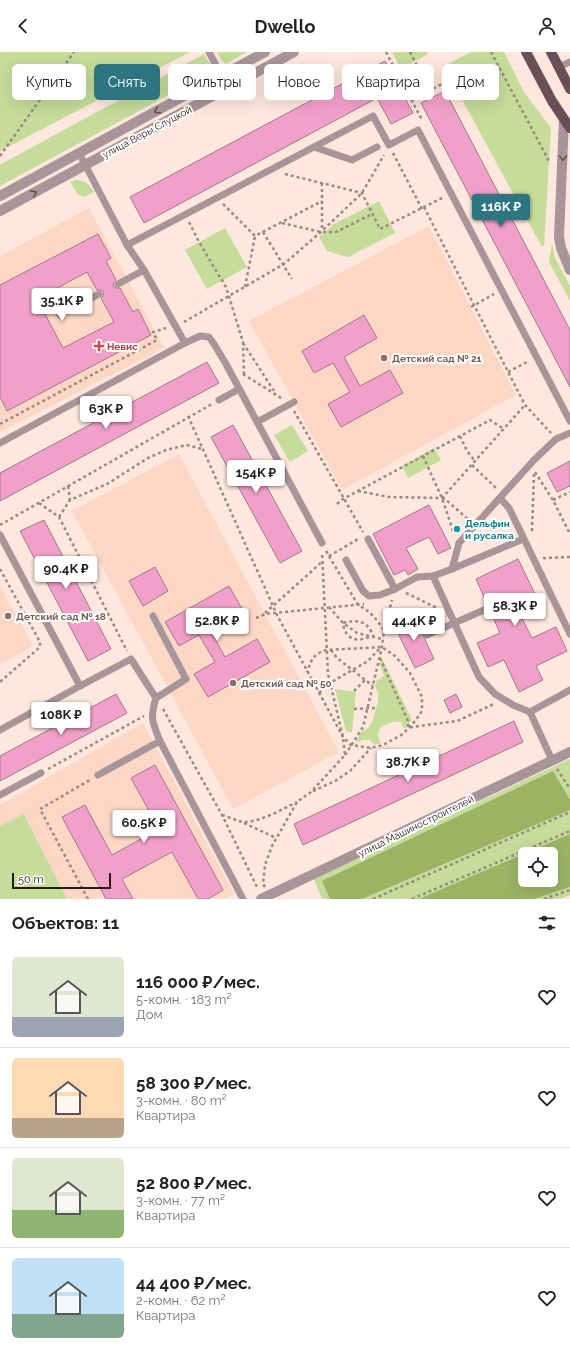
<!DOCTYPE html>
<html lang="ru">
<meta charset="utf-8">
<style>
:root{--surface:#fff;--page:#f6f6f6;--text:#222;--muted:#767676;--line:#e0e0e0;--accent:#2e7481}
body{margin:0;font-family:Raleway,sans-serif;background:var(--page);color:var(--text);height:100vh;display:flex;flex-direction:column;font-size:15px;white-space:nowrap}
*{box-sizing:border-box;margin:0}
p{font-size:13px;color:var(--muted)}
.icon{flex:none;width:22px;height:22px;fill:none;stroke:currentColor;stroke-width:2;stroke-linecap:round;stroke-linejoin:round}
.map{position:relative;height:847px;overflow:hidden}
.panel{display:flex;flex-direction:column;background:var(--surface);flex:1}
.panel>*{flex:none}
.top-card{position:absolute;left:12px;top:12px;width:546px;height:36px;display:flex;gap:8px}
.buttons{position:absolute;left:518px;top:795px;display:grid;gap:8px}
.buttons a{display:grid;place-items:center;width:40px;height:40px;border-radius:6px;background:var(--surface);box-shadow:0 4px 16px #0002;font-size:20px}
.scale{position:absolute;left:12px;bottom:10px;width:99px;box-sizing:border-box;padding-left:4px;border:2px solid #281b14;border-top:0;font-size:11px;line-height:14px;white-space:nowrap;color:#281b14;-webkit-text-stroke:3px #fff;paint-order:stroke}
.price{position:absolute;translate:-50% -34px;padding:0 9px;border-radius:4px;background:#fff;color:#222;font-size:13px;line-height:26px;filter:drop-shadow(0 1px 2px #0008)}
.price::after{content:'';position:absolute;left:50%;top:24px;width:12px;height:9px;margin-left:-6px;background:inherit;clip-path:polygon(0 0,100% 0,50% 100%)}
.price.selected{background:var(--accent);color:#fff}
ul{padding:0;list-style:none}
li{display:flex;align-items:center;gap:12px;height:100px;padding:0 12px}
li+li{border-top:1px solid var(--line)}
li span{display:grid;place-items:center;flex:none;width:112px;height:80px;border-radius:6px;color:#555}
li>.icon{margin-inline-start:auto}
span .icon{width:48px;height:48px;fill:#fffc;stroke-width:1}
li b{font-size:17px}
h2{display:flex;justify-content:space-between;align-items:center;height:48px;padding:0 12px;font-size:17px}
.tag{padding:0 14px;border-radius:6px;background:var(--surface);box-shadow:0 4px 16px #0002;font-size:14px;line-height:36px}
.tag.selected{background:var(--accent);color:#fff}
header{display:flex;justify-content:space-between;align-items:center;height:52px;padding:0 12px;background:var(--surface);font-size:18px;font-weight:700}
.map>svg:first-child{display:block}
.built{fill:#fcd7c6}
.green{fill:#c5dc9a;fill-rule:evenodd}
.forest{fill:#9ab464;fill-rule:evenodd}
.building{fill:#f2a0ca;stroke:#9c798a;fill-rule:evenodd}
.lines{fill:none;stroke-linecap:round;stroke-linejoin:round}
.path{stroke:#9c8980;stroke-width:2.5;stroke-dasharray:3 3;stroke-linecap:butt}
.service{stroke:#a79599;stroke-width:7}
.minor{stroke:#a79599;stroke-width:10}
.tertiary{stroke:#a79599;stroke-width:10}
.primary{stroke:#6c4e56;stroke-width:10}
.oneway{stroke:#615250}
.health-dot{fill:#e0444e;stroke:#fff;stroke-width:1.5}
.education-dot{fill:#8d6e63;stroke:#fff;stroke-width:1.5}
.culture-dot{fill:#0f9aa8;stroke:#fff;stroke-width:1.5}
.labels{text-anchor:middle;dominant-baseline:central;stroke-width:4;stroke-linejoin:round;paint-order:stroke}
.street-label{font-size:10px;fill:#281b14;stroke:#fff}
.health-label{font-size:10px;font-weight:bold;fill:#be3a42;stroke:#fff;text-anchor:start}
.education-label{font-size:10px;font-weight:bold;fill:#785e54;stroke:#fff;text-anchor:start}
.culture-label{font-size:10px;font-weight:bold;fill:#0d838f;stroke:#fff;text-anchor:start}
</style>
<header><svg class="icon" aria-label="back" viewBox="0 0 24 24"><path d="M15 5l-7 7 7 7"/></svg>Dwello<svg class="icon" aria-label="person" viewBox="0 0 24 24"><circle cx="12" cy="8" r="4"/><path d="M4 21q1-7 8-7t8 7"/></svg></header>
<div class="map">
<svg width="570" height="847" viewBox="0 0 570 847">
<rect width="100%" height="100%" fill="#fee7dc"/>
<g class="built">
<polygon points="89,156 164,296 0,380 0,204"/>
<polygon points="429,174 516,343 342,438 249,269"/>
<polygon points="179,402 339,700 233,757 72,459"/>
<polygon points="0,534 33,594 0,612"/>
<polygon points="143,671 234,842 223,847 0,847 0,753"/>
</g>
<g class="green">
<polygon points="0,0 190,0 0,99"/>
<polygon points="217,0 247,0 226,12 221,8"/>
<polygon points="392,0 427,0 428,2 401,17"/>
<polygon points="471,0 504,0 524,40 551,76 544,194 542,195 444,14"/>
<polygon points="204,2 210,12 211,20 0,134 0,113 3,111"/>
<path d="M76,128C85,128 90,133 94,140L84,145L78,143L70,130Z"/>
<polygon points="379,149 395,181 348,205 327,199 319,185 334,172"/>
<polygon points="225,176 247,215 207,237 185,198"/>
<polygon points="552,192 555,206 570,234 570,249 549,210"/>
<polygon points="292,373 308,399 290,410 274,383"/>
<polygon points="434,396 441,408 408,426 402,414"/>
<path d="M383,608L412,668L404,677L401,670C387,669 372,675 381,691L374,693L370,688H364L355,691L361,680L367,677L372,670L378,650V641L375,634L377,628L384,624L379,611Z"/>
<polygon points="335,637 356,640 352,681 346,679"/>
<path d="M570,707V843L560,847H322L314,827ZM525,802H551V828H525Z"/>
<polygon points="24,762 67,847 0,847 0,774"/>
</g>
<g class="forest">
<polygon points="553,719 570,748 570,758 362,847 330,847 322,829"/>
<path d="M570,782V835L534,847H419ZM525,802H551V828H525Z"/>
</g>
<g class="building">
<polygon points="385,9 413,61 391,72 377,46 144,171 130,145"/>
<polygon points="445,39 570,278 570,335 421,51"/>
<path d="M98,182L111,206L106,209L116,228L114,230L113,234L116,236H120L133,260L138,257L151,283L7,359L0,345V233ZM87,220L97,238H101L104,240L103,244L101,246L114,270L63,296L37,247Z"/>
<polygon points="364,263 377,286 344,305 360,334 390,318 403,341 341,375 328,352 350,340 333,311 314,321 302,299"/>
<polygon points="207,310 219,331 0,449 0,421"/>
<polygon points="233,373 302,499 280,511 211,385"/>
<polygon points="570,409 570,434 557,440 547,421"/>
<polygon points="429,453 451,496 438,502 429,485 406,496 418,517 408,523 405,518 394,523 373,482"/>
<polygon points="44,468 111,597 88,609 20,479"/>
<polygon points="518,507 536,544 515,553 532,586 556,575 567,599 536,614 543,628 519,640 504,608 488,615 477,591 500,581 476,527"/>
<polygon points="155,515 168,539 143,554 129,529"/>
<polygon points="229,534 242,557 209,576 225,605 257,587 270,610 208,645 194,622 215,610 199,583 179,594 165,570"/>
<polygon points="414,564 434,607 415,616 394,573"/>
<polygon points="116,642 127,661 0,729 0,704"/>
<polygon points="456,642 462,655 450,661 444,648"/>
<polygon points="514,669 523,690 303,793 294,772"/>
<polygon points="155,713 223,838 208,847 198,847 172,800 122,827 133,847 106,847 62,765 85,753 112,803 159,777 131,726"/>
</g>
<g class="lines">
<g class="path">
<polyline points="386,0 421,66 420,69"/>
<polyline points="410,0 430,38"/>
<polyline points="491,0 550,111"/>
<polyline points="412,48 449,28"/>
<polyline points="393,101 422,157"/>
<polyline points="0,104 74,0"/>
<polyline points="285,122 362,141 380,177 444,145"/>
<polyline points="322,131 322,178"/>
<polyline points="223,152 255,184 322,149"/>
<polyline points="424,155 525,353 551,381"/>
<polyline points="189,170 199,190 226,235 243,290 244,323"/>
<polyline points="282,171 321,180 336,180 372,162"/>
<polyline points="263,180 292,227"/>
<polyline points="245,235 255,184"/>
<polyline points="471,255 494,242"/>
<polyline points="184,270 284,212 322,179 362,141 384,103"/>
<polyline points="243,291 276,342"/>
<polyline points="508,320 529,309"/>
<polyline points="243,322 281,346"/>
<polyline points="294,359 363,480"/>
<path d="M188,364L277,563L343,685L351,693L371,696L383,693L403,682L416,668L422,659V645L410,621L395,604L382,595L327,598C313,602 312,607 307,620"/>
<polyline points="0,372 157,288 153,280 166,276"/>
<polyline points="460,384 467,399 475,409"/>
<polyline points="423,404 442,446 454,482"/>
<polyline points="472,413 497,437"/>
<polyline points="535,420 553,448 570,482"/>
<polyline points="68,434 70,448"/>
<polyline points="358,439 389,445 442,446 525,353"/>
<polyline points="442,446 445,447 469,468"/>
<polyline points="553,448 570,440"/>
<polyline points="39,451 59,465 127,599"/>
<polyline points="337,452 343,447 490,368 504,377"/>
<polyline points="59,465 70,448 107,432 148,406 166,398 187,393 202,397"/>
<polyline points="0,473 212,352"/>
<polyline points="532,479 534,422"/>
<path d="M326,499L358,553C370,559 377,567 384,579"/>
<polyline points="329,504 360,486"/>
<polyline points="543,506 570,505"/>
<polyline points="0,517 40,590 40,595 0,630"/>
<polyline points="406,541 437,556"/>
<polyline points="329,555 343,571 357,581 382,587"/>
<polyline points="265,561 323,509"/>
<polyline points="256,566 265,562 364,552"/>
<path d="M369,585C355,591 345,586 343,571C359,567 368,569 374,586"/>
<polyline points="331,598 337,606 373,634"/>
<polyline points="380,606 408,669 408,676 419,674 457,669 494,652"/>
<polyline points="354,639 365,628"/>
<polyline points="319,641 330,631 368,609 381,595"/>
<polyline points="163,657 222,763 257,835"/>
<polyline points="354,657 376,656"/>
<polyline points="345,703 363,675 382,595 384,579 392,548"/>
<polyline points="48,717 144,664"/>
<polyline points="557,717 570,737"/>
<polyline points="313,739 335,729 350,719 371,696"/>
<path d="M222,763C229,765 237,769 243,770C258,771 283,757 297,750"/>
<polyline points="244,771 276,786"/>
<polyline points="265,835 263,832 265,813 272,794 297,750 311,740 345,703 343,685 328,622 322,500"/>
<polyline points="88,847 40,757 90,728"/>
<polyline points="373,847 570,760"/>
<polyline points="412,847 570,779"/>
<polyline points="544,847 570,838"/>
</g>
<g class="service">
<polyline points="209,0 228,36"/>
<polyline points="559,15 570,10"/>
<polyline points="314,95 352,108 377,95"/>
<polyline points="79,101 127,193 144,218 185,291"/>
<polyline points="127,193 373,64 389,93 418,78 570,369"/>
<polyline points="118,232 144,218"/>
<polyline points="60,263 99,242"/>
<polyline points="219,348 239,337"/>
<polyline points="257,370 294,350"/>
<polyline points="0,391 185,291 200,284 209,285 214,292 226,312 322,491"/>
<polyline points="500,446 509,456 570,582"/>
<polyline points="0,483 80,634"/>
<polyline points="368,487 395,537"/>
<polyline points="346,508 363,539 369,544 380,543 395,537 417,525 433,524 452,517 523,487"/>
<polyline points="452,517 459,491 534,408 556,387 570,381"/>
<polyline points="433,524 479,625 495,642 513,653 530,660 552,708"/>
<polyline points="153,564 186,627 156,646"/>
<polyline points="427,583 484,558"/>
<polyline points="530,660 570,638"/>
<path d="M0,678L80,634L131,607L156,646C150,665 152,670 160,689"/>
<polyline points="98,723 160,689 243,847"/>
<polyline points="0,743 41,721"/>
</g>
<g class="minor">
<polyline points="564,67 559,185 561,196 570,218"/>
<polyline points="261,847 570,700"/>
</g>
<g class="tertiary">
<polyline points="0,144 265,0"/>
<polyline points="0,159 294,0"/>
</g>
<g class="primary">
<polyline points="526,0 552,49 570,76"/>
<polyline points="551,0 570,37"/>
</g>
</g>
<defs><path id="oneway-chevron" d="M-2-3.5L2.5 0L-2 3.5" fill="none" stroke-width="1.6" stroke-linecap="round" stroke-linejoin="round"/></defs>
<g class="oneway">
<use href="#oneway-chevron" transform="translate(157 59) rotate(152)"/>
<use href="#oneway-chevron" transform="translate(563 106) rotate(92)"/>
<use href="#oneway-chevron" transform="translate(34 141) rotate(-28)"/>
</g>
<path class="health-dot" d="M97 288h4v4h4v4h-4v4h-4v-4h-4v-4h4z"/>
<g class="education-dot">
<circle cx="384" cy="306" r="4"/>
<circle cx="8" cy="564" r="4"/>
<circle cx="233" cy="631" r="4"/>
</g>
<circle class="culture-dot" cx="457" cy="477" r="4"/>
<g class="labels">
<g class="street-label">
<text transform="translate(147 80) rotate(-28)">улица Веры Слуцкой</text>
<text transform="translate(416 774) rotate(-26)">улица Машиностроителей</text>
</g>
<g class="health-label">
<text x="107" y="294">Невис</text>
</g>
<g class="education-label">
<text x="392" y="306">Детский сад № 21</text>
<text x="16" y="564">Детский сад № 18</text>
<text x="241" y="631">Детский сад № 50</text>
</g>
<g class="culture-label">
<text x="465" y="471">Дельфин<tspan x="465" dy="12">и русалка</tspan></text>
</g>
</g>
</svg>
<div class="buttons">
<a><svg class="icon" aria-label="locate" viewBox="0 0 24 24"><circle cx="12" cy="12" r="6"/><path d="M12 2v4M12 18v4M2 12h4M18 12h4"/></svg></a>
</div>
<div class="scale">50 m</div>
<b class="price selected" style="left:501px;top:176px">116K ₽</b>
<b class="price" style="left:62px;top:270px">35.1K ₽</b>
<b class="price" style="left:106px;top:378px">63K ₽</b>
<b class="price" style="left:256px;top:442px">154K ₽</b>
<b class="price" style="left:66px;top:538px">90.4K ₽</b>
<b class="price" style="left:515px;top:575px">58.3K ₽</b>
<b class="price" style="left:217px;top:590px">52.8K ₽</b>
<b class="price" style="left:414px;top:590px">44.4K ₽</b>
<b class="price" style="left:61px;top:684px">108K ₽</b>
<b class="price" style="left:408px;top:731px">38.7K ₽</b>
<b class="price" style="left:144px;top:792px">60.5K ₽</b>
<div class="top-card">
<a class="tag">Купить</a>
<a class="tag selected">Снять</a>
<a class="tag">Фильтры</a>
<a class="tag">Новое</a>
<a class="tag">Квартира</a>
<a class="tag">Дом</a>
</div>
</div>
<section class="panel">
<h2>Объектов: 11<svg class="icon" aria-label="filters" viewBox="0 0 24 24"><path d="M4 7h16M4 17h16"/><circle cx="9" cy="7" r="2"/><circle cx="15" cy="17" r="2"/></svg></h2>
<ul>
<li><span style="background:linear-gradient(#dfe7d0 75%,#9aa5b1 0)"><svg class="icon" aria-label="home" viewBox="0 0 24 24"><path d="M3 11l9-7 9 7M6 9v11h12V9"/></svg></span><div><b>116 000 ₽/мес.</b><p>5-комн. · 183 m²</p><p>Дом</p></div><svg class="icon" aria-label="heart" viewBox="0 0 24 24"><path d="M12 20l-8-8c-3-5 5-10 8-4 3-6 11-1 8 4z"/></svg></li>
<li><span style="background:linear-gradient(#ffd9b3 75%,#b9a48a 0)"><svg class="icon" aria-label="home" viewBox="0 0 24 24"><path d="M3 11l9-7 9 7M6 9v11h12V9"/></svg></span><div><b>58 300 ₽/мес.</b><p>3-комн. · 80 m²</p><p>Квартира</p></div><svg class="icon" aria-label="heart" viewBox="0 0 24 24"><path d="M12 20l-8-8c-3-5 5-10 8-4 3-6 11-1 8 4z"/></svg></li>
<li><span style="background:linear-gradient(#dfe7d0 65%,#8fb573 0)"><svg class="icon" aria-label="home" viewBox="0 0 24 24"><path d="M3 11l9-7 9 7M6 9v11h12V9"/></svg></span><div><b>52 800 ₽/мес.</b><p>3-комн. · 77 m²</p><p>Квартира</p></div><svg class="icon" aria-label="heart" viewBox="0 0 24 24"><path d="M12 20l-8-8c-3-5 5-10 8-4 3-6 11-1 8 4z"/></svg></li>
<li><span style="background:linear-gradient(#bfe0f5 70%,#7fa58c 0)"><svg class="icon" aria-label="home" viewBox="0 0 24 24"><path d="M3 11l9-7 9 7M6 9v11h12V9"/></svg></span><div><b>44 400 ₽/мес.</b><p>2-комн. · 62 m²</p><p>Квартира</p></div><svg class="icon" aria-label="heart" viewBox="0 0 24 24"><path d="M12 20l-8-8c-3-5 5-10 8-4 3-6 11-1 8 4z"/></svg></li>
</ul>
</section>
